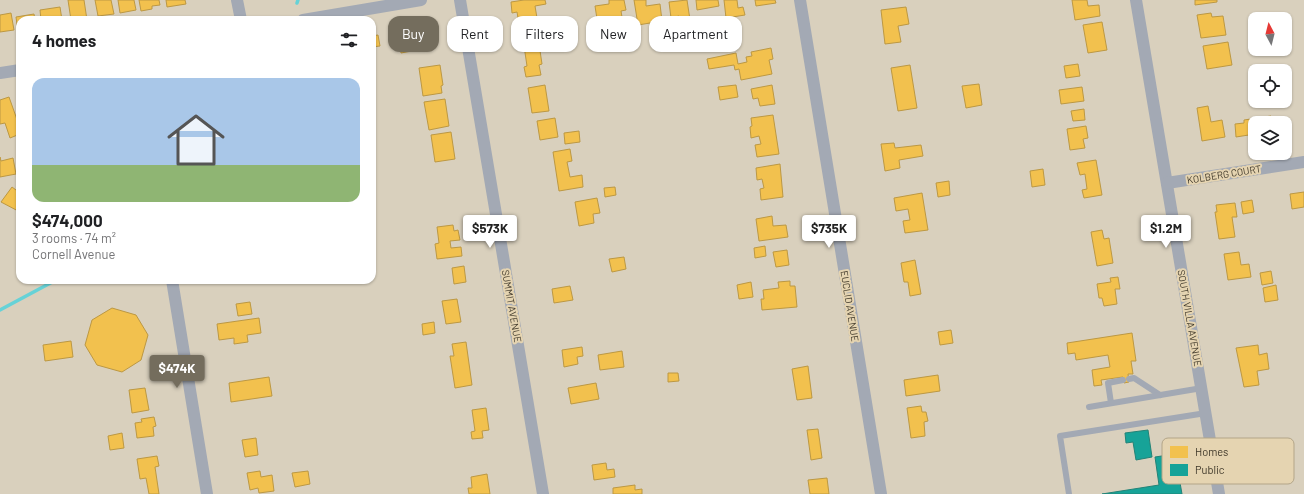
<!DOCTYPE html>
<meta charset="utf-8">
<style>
:root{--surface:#fff;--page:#f6f6f6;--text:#202124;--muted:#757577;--line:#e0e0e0;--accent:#746d5d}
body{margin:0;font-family:Barlow,sans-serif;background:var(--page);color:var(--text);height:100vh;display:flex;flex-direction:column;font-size:15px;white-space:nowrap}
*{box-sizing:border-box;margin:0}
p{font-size:13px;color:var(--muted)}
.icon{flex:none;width:22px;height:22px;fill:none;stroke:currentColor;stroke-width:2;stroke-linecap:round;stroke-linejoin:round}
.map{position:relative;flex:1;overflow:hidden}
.details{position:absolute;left:16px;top:16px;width:360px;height:268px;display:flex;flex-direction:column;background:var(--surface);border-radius:12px;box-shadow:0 1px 3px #0004}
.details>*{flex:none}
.hud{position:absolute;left:388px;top:16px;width:380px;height:36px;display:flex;gap:8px}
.needle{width:26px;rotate:353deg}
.fabs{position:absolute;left:1248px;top:12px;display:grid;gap:8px}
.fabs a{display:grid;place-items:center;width:44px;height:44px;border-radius:8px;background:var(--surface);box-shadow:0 1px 3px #0004;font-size:20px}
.price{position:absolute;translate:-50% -34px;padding:0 9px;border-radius:4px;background:#fff;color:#222;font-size:13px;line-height:26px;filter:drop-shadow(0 1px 2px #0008)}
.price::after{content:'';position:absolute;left:50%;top:24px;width:12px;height:9px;margin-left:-6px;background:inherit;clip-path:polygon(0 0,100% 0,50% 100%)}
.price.current{background:var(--accent);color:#fff}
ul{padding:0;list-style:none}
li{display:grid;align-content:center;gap:8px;height:212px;padding:0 16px}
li+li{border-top:1px solid var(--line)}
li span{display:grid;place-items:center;height:124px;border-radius:12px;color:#555}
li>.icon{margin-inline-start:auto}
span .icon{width:72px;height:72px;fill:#fffc;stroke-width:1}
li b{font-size:17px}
h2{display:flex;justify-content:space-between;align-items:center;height:48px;padding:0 16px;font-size:17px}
.tag{padding:0 14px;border-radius:12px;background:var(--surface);box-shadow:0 1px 3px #0004;font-size:14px;line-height:36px}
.tag.current{background:var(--accent);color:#fff}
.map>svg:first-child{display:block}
.homes{fill:#f2c14e;stroke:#bc9843}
.public{fill:#17a398;stroke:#238377}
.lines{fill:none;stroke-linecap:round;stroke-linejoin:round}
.stream{stroke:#66d2d7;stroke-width:3.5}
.service{stroke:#a3a9b4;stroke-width:6}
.minor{stroke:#a3a9b4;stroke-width:12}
.labels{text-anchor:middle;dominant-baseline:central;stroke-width:4;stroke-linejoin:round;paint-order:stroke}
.street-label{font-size:10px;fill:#3e3729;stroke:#e5d4b1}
.key{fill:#e5d4b1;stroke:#b3a588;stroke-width:1}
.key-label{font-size:11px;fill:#3e3729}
</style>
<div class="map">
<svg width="1304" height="494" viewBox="0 0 1304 494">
<rect width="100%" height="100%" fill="#d9d0bd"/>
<g class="homes">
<polygon points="68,0 84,0 87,20 71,20"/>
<polygon points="95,0 111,0 114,14 98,16"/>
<polygon points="118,0 134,0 136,10 120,13"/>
<polygon points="139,0 159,0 160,5 152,6 152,9 141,11"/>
<polygon points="166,0 185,0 186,4 167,7"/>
<polygon points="524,0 545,0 546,4 535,6 539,30 516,34 514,25 519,24 517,12 512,13 511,2"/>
<polygon points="609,0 624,0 626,10 621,11 624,29 599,32 595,6 609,4"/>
<polygon points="634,0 646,0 646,6 660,4 662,21 638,25"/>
<polygon points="687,0 692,33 681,35 679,16 671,18 669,2"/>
<polygon points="696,0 718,0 719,6 697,10"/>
<polygon points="724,0 737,0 738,8 743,7 745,15 726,18"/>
<polygon points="755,0 775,0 776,3 756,6"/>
<polygon points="1072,0 1087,0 1088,6 1099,5 1100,16 1075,20"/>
<polygon points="1195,0 1217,0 1217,2 1195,5"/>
<polygon points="60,7 62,20 41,20 40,10"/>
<polygon points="906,7 909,24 898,26 901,42 885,44 881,10"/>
<polygon points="11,13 14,30 0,32 0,15"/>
<polygon points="1211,13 1212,17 1223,16 1226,35 1201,38 1197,15"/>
<polygon points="34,14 35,20 20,20 20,31 18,32 16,17"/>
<polygon points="1102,22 1107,50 1088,53 1083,25"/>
<polygon points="413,30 417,50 401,53 398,33"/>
<polygon points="378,35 380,46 372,47 372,36"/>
<polygon points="1228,42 1232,65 1207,69 1203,46"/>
<polygon points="539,44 542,64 539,65 541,75 526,77 524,67 527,66 524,46"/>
<polygon points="771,48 773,59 769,60 772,74 741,80 739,69 735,70 734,65 709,69 707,59 736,53 738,64 747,62 746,57 752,56 751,52"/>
<polygon points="1078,64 1080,76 1066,78 1064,66"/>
<polygon points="440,65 443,85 441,86 442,93 423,96 419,68"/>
<polygon points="910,65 917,108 898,111 891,68"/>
<polygon points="979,84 982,105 966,108 962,86"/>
<polygon points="545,85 549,111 532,113 528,88"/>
<polygon points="736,85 738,97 720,100 718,87"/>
<polygon points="772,85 775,104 760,106 758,98 753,99 751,89"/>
<polygon points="1082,87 1084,101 1061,104 1059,90"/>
<polygon points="9,97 20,128 20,134 10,138 5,123 0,124 0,100"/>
<polygon points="445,99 449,126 429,130 424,102"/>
<polygon points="1208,106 1211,122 1222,120 1225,137 1202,141 1197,108"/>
<polygon points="1084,109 1085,120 1073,121 1071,111"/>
<polygon points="773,115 779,154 757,157 755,145 761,144 759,136 751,138 750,127 752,126 751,118"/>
<polygon points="1271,116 1272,123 1255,123 1255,134 1236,137 1235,124 1244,123 1244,120"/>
<polygon points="555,118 558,137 540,140 537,121"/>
<polygon points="1086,126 1088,138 1083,139 1085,148 1070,150 1067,129"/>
<polygon points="579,131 580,142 565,144 564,133"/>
<polygon points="451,132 455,159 435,162 431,135"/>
<polygon points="894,143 895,148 921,145 923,156 899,160 900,168 885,171 881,144"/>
<polygon points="570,149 572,161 567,162 570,177 582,175 583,187 559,191 553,152"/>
<polygon points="0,157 1,161 13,158 16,174 0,177"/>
<polygon points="1096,160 1102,195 1084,198 1082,190 1087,189 1085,174 1080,175 1077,163"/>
<polygon points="780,164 783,197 761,200 760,189 764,188 762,179 757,180 756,168"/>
<polygon points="1043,169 1045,185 1032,187 1030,171"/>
<polygon points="949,181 950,195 938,197 936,183"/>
<polygon points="12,187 20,193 20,212 1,202"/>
<polygon points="615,187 616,195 605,197 604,188"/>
<polygon points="1304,192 1304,207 1292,209 1290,194"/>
<polygon points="922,193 928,230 905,233 903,221 910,220 908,209 896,211 894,198"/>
<polygon points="597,198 600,213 593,214 594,223 579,226 575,202"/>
<polygon points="1252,200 1254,212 1243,214 1241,202"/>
<polygon points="1235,203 1237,217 1232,217 1235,237 1219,239 1215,212 1217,212 1216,205"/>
<polygon points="772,216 773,226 786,225 788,237 759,241 756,219"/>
<polygon points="453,225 454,231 458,230 460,240 450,241 451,248 461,247 462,256 437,259 435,244 439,243 437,227"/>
<polygon points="1102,230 1104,239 1109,238 1113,263 1097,266 1091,232"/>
<polygon points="765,246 766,256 755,258 754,248"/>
<polygon points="787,250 789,265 776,267 773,252"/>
<polygon points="1239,252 1241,265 1249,264 1251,277 1228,280 1224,254"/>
<polygon points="624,257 626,269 612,272 609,259"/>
<polygon points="915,260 921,294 910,296 908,282 904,282 901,263"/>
<polygon points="464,266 466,282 454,284 452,268"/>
<polygon points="1271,271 1273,283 1262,285 1260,273"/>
<polygon points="1118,277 1120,289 1115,289 1117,304 1104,306 1102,298 1099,298 1097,284 1111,282 1110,278"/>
<polygon points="790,281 790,286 795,286 797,307 762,310 761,299 764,299 763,290 779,288 778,282"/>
<polygon points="751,282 753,297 739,299 737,285"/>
<polygon points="1276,285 1278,300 1265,302 1263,288"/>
<polygon points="570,286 573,300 554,303 552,289"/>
<polygon points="457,299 461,322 446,324 442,301"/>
<polygon points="250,302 252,314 238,316 236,304"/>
<polygon points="112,308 136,315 148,335 141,360 122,372 97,365 85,345 92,320"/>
<polygon points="259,318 261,333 247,335 248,342 234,344 234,338 219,340 217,324"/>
<polygon points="434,322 435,333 423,335 422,324"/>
<polygon points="951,330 953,343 940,345 938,332"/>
<polygon points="1132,333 1136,361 1131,361 1133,374 1128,374 1129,382 1124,383 1123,377 1101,380 1102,385 1094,386 1092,370 1110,367 1108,355 1076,360 1075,353 1068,354 1067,343"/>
<polygon points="71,341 73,357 45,361 43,345"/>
<polygon points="466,342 472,385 455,388 450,356 454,356 452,344"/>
<polygon points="1258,345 1259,355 1267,353 1269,369 1257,371 1259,385 1244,387 1236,348"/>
<polygon points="582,347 583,356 577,357 578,364 564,367 562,350"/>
<polygon points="622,351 624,367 600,370 598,355"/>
<polygon points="808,366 812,398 797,400 792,369"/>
<polygon points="668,373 678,373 679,381 668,382"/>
<polygon points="938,375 940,391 906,396 904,380"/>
<polygon points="269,377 272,396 231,402 229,383"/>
<polygon points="596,383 599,399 571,404 568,388"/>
<polygon points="145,388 149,410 132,413 129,390"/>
<polygon points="921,406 922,412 926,412 928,421 924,422 925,436 911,438 907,408"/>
<polygon points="486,408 489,430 482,431 483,438 472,439 471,432 475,431 472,410"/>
<polygon points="154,417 156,426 153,427 154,436 137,438 135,423 142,422 141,419"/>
<polygon points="818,429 822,458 811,460 807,430"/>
<polygon points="122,433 124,448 110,450 108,436"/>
<polygon points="256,438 258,455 245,457 242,440"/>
<polygon points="157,456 159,466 155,467 159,494 149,494 146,478 140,479 137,459"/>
<polygon points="606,463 607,470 614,469 615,477 594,480 592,465"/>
<polygon points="260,471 261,477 272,475 274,491 259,493 258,488 250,490 247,473"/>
<polygon points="308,471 310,484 295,487 292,473"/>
<polygon points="487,474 490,494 469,494 468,488 472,488 471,477"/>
<polygon points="827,478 829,494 810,494 808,480"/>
<polygon points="635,485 635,490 642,489 642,494 613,494 613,488"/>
</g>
<g class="public">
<polygon points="1148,430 1152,457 1136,460 1133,442 1126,443 1125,433"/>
<polygon points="1175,454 1182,494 1102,494 1159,485 1155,457"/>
</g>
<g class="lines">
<g class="stream">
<polyline points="297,3 298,0"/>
<polyline points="0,310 56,280"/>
</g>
<g class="service">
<polyline points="1129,379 1134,378 1160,395"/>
<polyline points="1111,403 1108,383 1123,380"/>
<polyline points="1089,407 1202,388"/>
<polyline points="1069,494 1060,436 1206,413"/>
</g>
<g class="minor">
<polyline points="237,0 241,20"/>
<polyline points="460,0 543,494"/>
<polyline points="800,0 881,494"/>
<polyline points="1136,0 1219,494"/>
<polyline points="303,20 421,0"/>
<polyline points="0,73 20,70"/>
<polyline points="1167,183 1304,162"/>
<polyline points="172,280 207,494"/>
</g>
</g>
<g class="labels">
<g class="street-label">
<text transform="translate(1224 174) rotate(-9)">KOLBERG COURT</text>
<text transform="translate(512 306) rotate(80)">SUMMIT AVENUE</text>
<text transform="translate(850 306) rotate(81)">EUCLID AVENUE</text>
<text transform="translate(1190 318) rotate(80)">SOUTH VILLA AVENUE</text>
</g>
</g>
<rect x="1162" y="438" width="132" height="46" rx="6" class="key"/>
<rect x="1170" y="446" width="18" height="12" fill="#f2c14e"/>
<rect x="1170" y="464" width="18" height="12" fill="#17a398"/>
<g class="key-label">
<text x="1195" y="456">Homes</text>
<text x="1195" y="474">Public</text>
</g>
</svg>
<div class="fabs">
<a><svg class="needle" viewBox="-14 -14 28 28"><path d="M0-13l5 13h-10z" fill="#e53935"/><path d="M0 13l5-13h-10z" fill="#757577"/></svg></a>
<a><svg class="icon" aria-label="locate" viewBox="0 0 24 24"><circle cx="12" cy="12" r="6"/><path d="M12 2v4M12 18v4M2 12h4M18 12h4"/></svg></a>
<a><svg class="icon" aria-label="layers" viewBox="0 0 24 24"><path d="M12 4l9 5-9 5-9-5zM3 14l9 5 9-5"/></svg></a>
</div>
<b class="price" style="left:490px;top:249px">$573K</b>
<b class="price" style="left:829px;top:249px">$735K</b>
<b class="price" style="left:1166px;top:249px">$1.2M</b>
<b class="price current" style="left:177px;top:389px">$474K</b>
<div class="hud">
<a class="tag current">Buy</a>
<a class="tag">Rent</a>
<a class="tag">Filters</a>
<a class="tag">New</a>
<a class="tag">Apartment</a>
</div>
<section class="details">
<h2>4 homes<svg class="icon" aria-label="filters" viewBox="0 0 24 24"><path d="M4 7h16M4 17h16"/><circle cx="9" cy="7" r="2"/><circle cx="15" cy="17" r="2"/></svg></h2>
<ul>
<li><span style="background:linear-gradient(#a9c7e8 70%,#8fb573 0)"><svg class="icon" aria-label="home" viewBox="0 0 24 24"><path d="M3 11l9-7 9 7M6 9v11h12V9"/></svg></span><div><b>$474,000</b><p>3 rooms · 74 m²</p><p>Cornell Avenue</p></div></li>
</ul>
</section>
</div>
